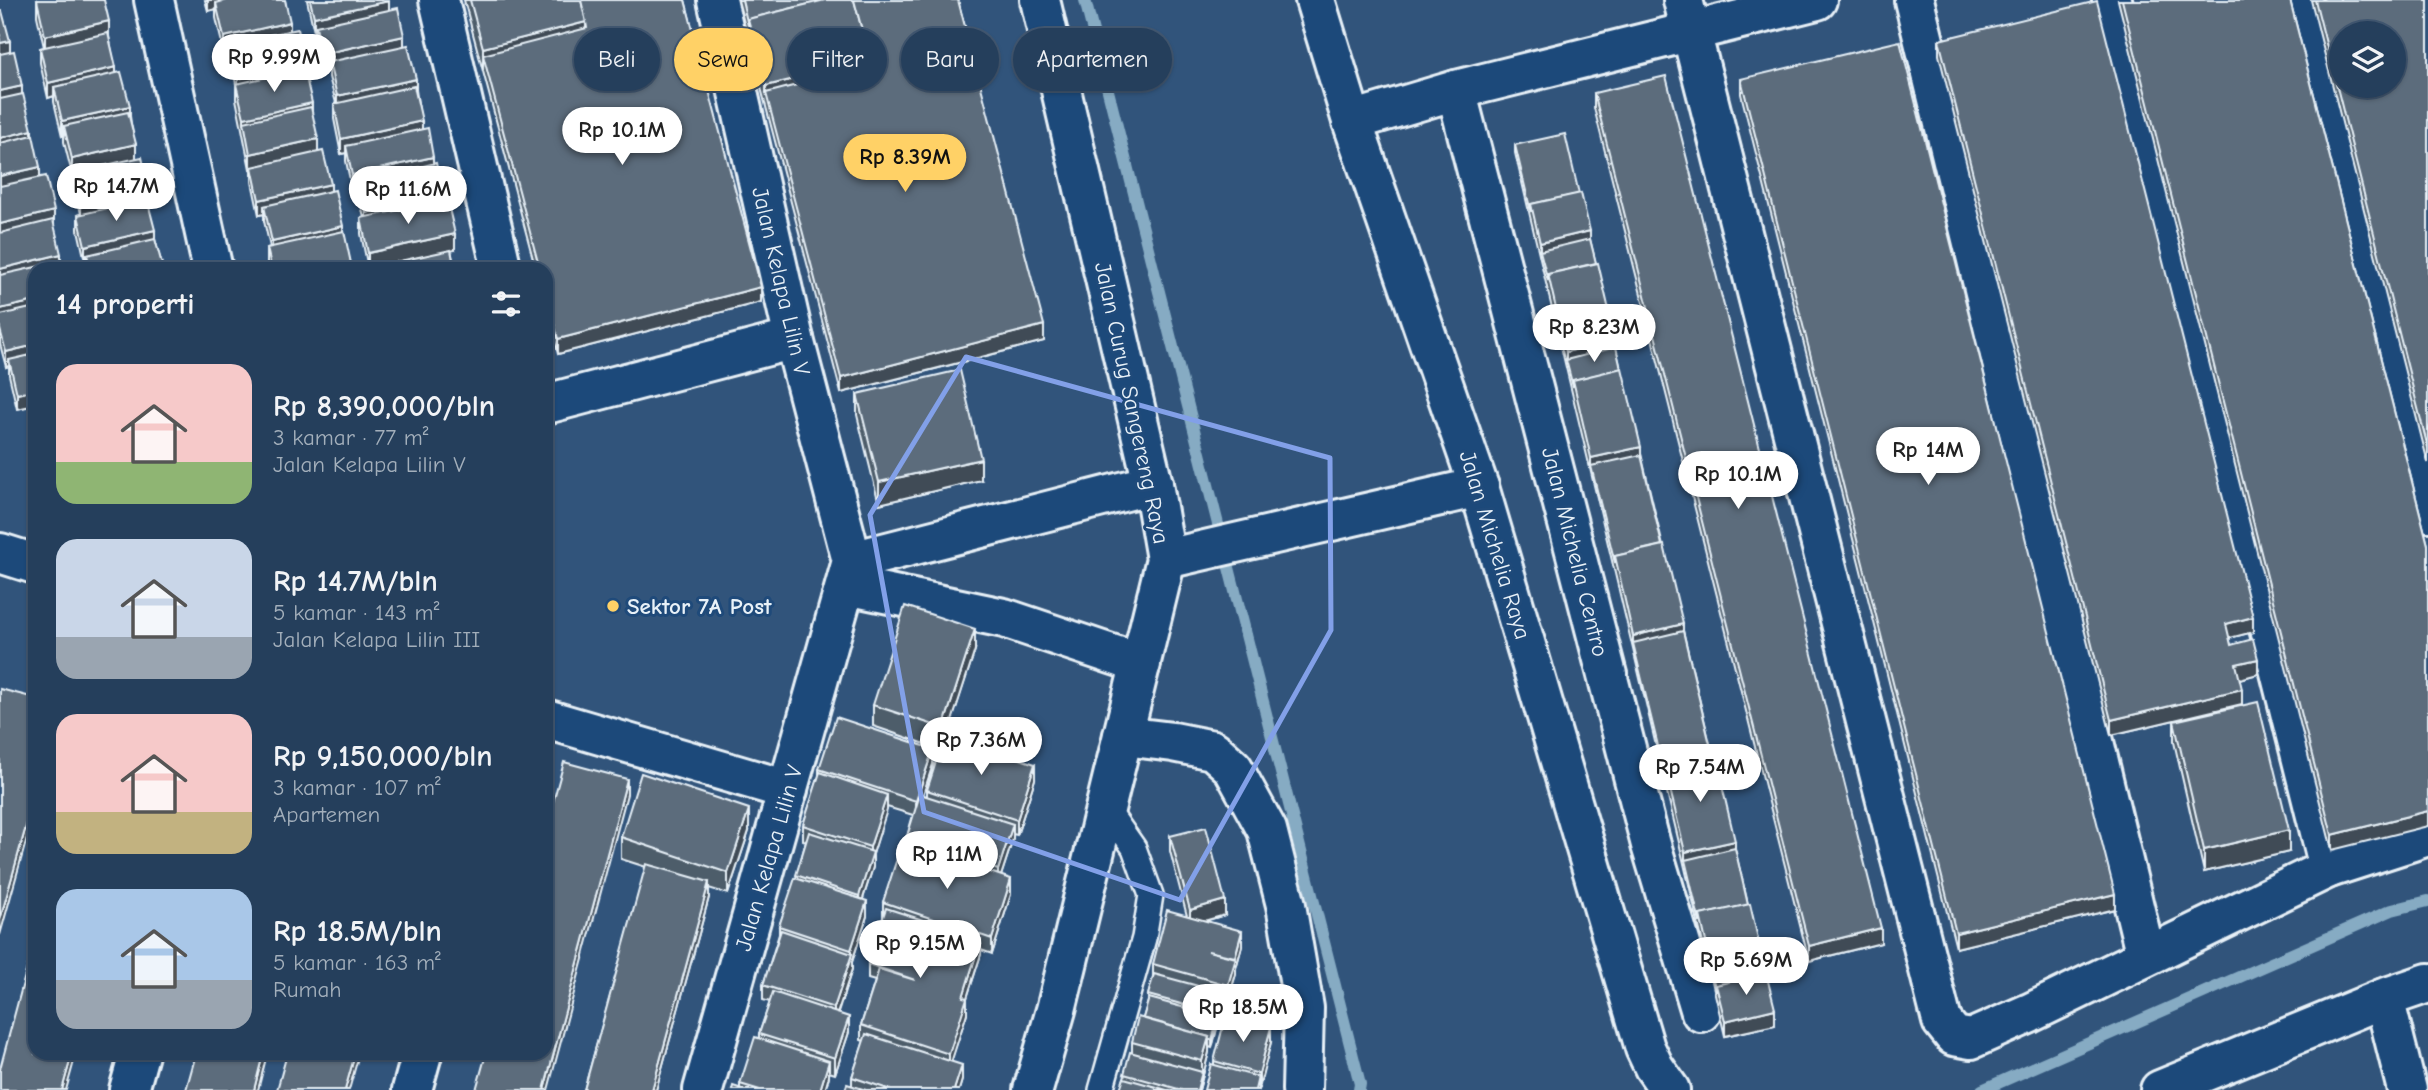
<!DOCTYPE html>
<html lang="id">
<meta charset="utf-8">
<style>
:root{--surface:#253f5c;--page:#314a65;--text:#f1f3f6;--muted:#a3afbb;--line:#425872;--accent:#ffd166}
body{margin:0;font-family:"Comic Neue",sans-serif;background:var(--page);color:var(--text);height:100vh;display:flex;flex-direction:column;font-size:26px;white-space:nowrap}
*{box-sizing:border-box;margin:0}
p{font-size:23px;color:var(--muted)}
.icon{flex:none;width:38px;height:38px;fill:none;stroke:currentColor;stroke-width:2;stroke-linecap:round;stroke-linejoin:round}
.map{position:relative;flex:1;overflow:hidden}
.details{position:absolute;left:28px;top:262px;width:525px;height:798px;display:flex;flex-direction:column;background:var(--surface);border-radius:21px;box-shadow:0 2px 5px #0004,0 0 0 2px var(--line)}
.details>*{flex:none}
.hud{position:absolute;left:574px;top:28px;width:665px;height:63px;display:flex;gap:14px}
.tools{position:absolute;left:2329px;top:21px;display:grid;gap:14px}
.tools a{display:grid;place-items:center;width:77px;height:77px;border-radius:50%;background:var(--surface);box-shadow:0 2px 5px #0004,0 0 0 2px var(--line);font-size:35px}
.price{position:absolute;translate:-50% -60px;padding:0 16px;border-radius:24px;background:#fff;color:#222;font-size:23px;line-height:46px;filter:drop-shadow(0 2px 4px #0008)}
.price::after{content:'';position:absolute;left:50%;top:42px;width:21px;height:16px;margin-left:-10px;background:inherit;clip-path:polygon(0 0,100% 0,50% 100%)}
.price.active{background:var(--accent);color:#111}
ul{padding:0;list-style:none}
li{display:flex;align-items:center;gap:21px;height:175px;padding:0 28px}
li span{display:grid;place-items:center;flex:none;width:196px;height:140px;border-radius:21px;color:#555}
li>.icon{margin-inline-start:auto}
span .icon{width:84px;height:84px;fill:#fffc;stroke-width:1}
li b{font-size:30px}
h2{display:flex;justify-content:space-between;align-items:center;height:84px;padding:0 28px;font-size:30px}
.chip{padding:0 24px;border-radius:32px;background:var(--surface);box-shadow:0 2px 5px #0004,0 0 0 2px var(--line);font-size:24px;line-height:63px}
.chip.active{background:var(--accent);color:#111}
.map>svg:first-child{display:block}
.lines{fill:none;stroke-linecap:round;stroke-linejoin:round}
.stream{stroke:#86abc3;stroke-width:12}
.lane-casing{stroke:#e8f1f8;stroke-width:28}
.street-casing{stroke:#e8f1f8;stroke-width:44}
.secondary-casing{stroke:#e8f1f8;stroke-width:44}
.lane{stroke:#1f4a7a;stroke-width:23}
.street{stroke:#1f4a7a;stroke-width:38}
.secondary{stroke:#1f4a7a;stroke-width:38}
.wall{fill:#4e5d6b;stroke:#e8f1f8;stroke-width:2}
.shaded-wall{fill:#404c57;stroke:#e8f1f8;stroke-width:2}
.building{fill:#5b6c7c;stroke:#e8f1f8;stroke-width:2;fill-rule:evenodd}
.marked{fill:none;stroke:#82a0e8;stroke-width:5;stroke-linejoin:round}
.poi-dot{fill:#ffd166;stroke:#1f4a7a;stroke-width:2.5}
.labels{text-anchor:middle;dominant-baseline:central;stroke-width:6;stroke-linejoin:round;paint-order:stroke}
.street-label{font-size:23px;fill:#e8f1f8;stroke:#1f4a7a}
.poi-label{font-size:23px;font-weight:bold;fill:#e8f1f8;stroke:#1f4a7a;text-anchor:start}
</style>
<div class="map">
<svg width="2428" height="1090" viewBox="0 0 2428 1090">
<rect width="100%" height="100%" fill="#31547b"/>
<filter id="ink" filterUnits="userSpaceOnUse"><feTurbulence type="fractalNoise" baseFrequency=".0143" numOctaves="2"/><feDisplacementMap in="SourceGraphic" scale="14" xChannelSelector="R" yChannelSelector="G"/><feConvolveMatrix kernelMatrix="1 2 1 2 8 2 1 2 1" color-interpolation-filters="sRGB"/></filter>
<g filter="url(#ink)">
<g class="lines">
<g class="stream">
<polyline points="1085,0 1360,1084 1359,1090"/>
<polyline points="1982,1090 2392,910 2428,901"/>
</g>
<g class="lane-casing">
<polyline id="lane" points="1101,1090 1144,938 1151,895 1134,848 1106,808"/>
</g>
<g class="street-casing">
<g id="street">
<polyline points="154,0 213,270"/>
<polyline points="439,0 502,270"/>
<polyline points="1315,0 1352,121 1479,487 1645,1048 1654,1067 1670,1090"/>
<polyline points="1683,0 1942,1021 1954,1036 1971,1039 2030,1013 2329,868 2428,836"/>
<polyline points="1914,0 2146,956"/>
<polyline points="2112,0 2329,868"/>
<polyline points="2302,0 2428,512"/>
<polyline points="1456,90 1651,845 1701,1012"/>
<polyline points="1352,121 1456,90 1817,0"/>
<polyline points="546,404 794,339"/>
<polyline points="0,553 35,564"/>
<polyline points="1166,559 1479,487"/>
<polyline points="852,561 1153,484"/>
<polyline points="846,585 1004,618 1141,664"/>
<polyline points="546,719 788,790"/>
<polyline points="1123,736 1173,742 1213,750 1233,768 1267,830 1286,905 1304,1008 1302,1090"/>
<polyline points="2384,998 2407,1090"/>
<polyline points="129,1090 139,1054"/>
<polyline points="412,1090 422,1054"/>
<polyline points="703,1090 852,561 794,339 717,0"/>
<polyline points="2160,1090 2384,998 2428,983"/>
</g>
</g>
<g class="secondary-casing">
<polyline id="secondary" points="1033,1090 1056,1010 1166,559 1153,484 1040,0"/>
</g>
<use href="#lane" class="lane"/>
<use href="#street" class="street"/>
<use href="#secondary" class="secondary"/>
</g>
<g class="wall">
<polygon points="37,0 109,36 116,73 130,116 136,158 148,200 147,200 155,239 163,270 87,270 87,260 85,261 78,230 78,215 81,214 75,187 75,173 72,174 64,142 64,135 62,136 54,102 54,96 48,98 40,63 40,48 44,47 37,16"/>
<polygon points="205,0 285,0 290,30 306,76 318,152 343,231 352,270 268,270 267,263 267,248 270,247 264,221 264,214 259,215 252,182 252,169 250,169 236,99 236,84 231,58 231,50 224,52 216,18 216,9 208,11"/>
<polygon points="307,0 389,0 389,10 404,45 416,90 422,129 433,164 443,201 455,250 451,250 455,270 372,270 372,267 368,268 361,234 361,218 364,218 359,196 359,189 352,190 346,161 346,153 341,154 334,119 334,104 336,103 329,77 329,67 322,69 316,41 316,32 314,32"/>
<polygon points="464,0 685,0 761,302 558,354 546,309 546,270 536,270"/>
<polygon points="738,0 958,0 1044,341 841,393"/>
<polygon points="2118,0 2290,0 2428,545 2332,850"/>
<polygon points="2311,0 2428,0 2428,463"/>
<polygon points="0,11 10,52 22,94 32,135 35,270 35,405 17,409 9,375 9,366 6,367 0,344"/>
<polygon points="1939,40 2253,632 2229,638 2231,645 2258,674 2239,679 2242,704 2111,735 1939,55"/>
<polygon points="1741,79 2115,909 1956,948 1741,94"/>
<polygon points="1594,93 1881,943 1809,961 1594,108"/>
<polygon points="1515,145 1590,239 1759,950 1775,1025 1725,1036 1515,153"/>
<polygon points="857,394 981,480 879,504 857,415"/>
<polygon points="975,650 947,735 1035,779 1017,835 1013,834 1013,839 1001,876 1011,894 992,954 981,950 981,954 967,998 967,1013 951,1061 962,1080 959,1090 845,1090 852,1085 852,1077 864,1041 861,1040 861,1025 875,981 868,979 868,964 883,918 883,902 906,844 906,840 913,815 887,807 873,854 873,867 863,899 867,916 852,962 852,969 838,1013 849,1032 835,1074 829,1072 829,1076 825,1090 732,1090 740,1088 740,1084 759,1038 759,1034 770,1002 763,1000 763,985 779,934 779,926 796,878 806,841 803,840 803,825 819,776 819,769 933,764 923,795 927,796 927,790 940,749 873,726 873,705"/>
<polygon points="2174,721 2289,852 2204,872 2174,742"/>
<polygon points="749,831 728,894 709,888 709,897 656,1090 584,1090 646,867 621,859 621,837"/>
<polygon points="1170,836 1225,915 1205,921 1242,946 1236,968 1236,974 1228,1000 1224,999 1212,1048 1209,1047 1209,1052 1199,1090 1120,1090 1132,1053 1132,1042 1143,1018 1148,1001 1148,995 1153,978 1153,964 1187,916 1170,851"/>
<polygon points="1271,1042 1258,1090 1214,1065 1214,1061"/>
</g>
<g class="shaded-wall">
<polygon points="208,0 258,0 216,3 216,9 208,11"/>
<polygon points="1725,0 1737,0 1725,3"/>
<polygon points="389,1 389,16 316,26 316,32 314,32 314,17"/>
<polygon points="109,21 109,36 45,51 45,36"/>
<polygon points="290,22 290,37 231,43 231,50 224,52 224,37"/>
<polygon points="586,22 586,43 483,55 483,70 483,48"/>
<polygon points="404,36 404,51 329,62 329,67 322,69 322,54"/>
<polygon points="10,41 10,56 0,58 0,43"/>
<polygon points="870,60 870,81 766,93 766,86"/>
<polygon points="306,64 306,79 238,94 238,79"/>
<polygon points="116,67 116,82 54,87 54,96 48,98 48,83"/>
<polygon points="416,79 416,94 337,111 337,96"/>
<polygon points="22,86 22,101 0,106 0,91"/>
<polygon points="312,103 312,118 244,123 244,118"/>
<polygon points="130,106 130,121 64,126 64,135 62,136 62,121"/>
<polygon points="422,121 422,136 346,146 346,153 341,154 341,139"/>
<polygon points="32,130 32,146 0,153 0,138"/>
<polygon points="318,139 318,154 250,169 250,154"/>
<polygon points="136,144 136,159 72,174 72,159"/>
<polygon points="433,157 433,172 359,181 359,189 352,190 352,175"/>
<polygon points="40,167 40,182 0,191 0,176"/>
<polygon points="331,184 331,199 264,206 264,214 259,215 259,200"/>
<polygon points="148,185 148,200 81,215 81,200"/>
<polygon points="443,195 443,210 366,228 366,213"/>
<polygon points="54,211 54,226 0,239 0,224"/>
<polygon points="343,226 343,241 272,257 272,242"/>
<polygon points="155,230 155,245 87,255 87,260 85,261 85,246"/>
<polygon points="1590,231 1590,246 1540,251 1540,243"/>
<polygon points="455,234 455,250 368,268 368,253"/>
<polygon points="61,254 61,270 0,284 0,269"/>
<polygon points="761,287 761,302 558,354 558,339"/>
<polygon points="35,301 35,316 0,325 0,309"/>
<polygon points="1044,325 1044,341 841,393 841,378"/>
<polygon points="1616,340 1616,355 1566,360 1566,352"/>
<polygon points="35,345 35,360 9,360 9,366 6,367 6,352"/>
<polygon points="35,390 35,405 17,409 17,394"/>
<polygon points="1641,447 1641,462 1591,466 1591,458"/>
<polygon points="981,459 981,480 879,504 879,482"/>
<polygon points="2253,617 2253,632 2226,639 2226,624"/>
<polygon points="1683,624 1683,639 1633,643 1633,636"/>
<polygon points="975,629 975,650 943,749 943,728"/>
<polygon points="2258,659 2258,674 2236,680 2236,664"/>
<polygon points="2242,689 2242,704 2111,735 2111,720"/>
<polygon points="933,749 933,764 916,816 916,801"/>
<polygon points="1035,764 1035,779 1017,835 1017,820"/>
<polygon points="627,779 627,794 548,1090 544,1090"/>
<polygon points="35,794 35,809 0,935 0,920"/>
<polygon points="887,795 887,810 873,854 873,867 859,911 859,896 870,861 870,847"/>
<polygon points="749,809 749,831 728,894 728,873"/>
<polygon points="2428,811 2428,826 2332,850 2332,835"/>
<polygon points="1013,824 1013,839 998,885 998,870"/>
<polygon points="2289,830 2289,852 2204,872 2204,850"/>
<polygon points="1735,841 1735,856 1685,860 1685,852"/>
<polygon points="1011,879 1011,894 992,954 992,939"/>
<polygon points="709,882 709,897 656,1090 652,1090"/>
<polygon points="2115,894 2115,909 1956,948 1956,933"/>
<polygon points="1225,900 1225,915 1190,925 1190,910"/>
<polygon points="867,901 867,916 852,962 852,969 834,1023 834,1008 851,957 851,950"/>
<polygon points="1881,928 1881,943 1809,961 1809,946"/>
<polygon points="1242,931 1242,946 1236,968 1236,974 1228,1000 1228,985"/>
<polygon points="981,939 981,954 967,998 967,1013 949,1069 949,1054 963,997"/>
<polygon points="1759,943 1759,958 1709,962 1709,970 1709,955"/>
<polygon points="1224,993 1224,1001 1218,1022 1218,1014"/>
<polygon points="1775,1009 1775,1025 1725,1036 1725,1021"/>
<polygon points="849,1017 849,1032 835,1074 835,1058"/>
<polygon points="1218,1017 1218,1025 1212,1048 1212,1040"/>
<polygon points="1271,1027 1271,1042 1259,1089 1259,1074"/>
<polygon points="1209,1037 1209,1052 1199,1090 1197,1090 1202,1073 1202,1061"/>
<polygon points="72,1054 76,1054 66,1090 62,1090"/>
<polygon points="263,1054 267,1054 258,1090 254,1090"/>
<polygon points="355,1054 359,1054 349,1090 345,1090"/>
<polygon points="829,1061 829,1076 825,1090 820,1090"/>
<polygon points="962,1065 962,1080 959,1090 954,1090"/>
<polygon points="1258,1077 1258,1090 1255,1090"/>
</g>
<g class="building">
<polygon points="37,0 104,0 109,21 45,36"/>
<polygon points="227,0 285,0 290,22 224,37 216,3"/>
<polygon points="310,0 389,0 389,1 314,17"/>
<polygon points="470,0 581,0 586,22 483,48"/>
<polygon points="581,0 685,0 761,287 558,339 546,294 546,270 540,270 483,55 587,28 586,22"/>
<polygon points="742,0 825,0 748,19 748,26"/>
<polygon points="825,0 854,0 870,60 766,86 748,19"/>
<polygon points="854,0 958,0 1044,325 841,378 766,93 870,66 870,60"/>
<polygon points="2122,0 2290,0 2428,545 2428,811 2332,835"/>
<path d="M2315,0H2428V448ZM2342,33H2394V86H2342Z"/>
<polygon points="2097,1 2253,617 2226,624 2231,645 2253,639 2258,659 2236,664 2242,689 2111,720 1939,40"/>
<polygon points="398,8 404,36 322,54 316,26"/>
<polygon points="0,11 2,11 10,41 0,43"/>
<polygon points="298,29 306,64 238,79 231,43"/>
<polygon points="108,33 116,67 48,83 40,48"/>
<polygon points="1900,41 2115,894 1956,933 1741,79"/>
<polygon points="408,45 416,79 337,96 329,62"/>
<polygon points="14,51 22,86 0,91 0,54"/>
<polygon points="304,69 312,103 244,118 236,84"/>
<polygon points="121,72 130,106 62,121 54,87"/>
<polygon points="1666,76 1881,928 1809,946 1594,93"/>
<polygon points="414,86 422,121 341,139 334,104"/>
<polygon points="23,94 32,130 0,138 0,99"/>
<polygon points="311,107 318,139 250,154 244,122"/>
<polygon points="128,112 136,144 72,159 64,126"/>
<polygon points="428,128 433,157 352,175 346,146"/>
<polygon points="1565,134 1579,194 1531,204 1531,212 1515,145"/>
<polygon points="33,135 40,167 0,176 0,143"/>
<polygon points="323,151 331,184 259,200 252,167"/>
<polygon points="142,157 148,185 81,200 75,172"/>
<polygon points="436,163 443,195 366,213 359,181"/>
<polygon points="46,176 54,211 0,224 0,186"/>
<polygon points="335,190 343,226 272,242 264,206"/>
<polygon points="1581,193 1590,231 1540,243 1531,204"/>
<polygon points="147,199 155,230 85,246 78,215"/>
<polygon points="447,200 455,234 368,253 361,218"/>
<polygon points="53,220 61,254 0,269 0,233"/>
<polygon points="344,231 352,268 344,270 272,270 267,248"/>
<polygon points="155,239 163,268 155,270 91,270 87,255"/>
<polygon points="1590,239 1596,263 1548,274 1548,281 1540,251"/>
<polygon points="451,250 455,270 372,270 372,267"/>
<polygon points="63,261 65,270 35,270 35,301 0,309 0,275"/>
<polygon points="1598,263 1616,340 1566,352 1548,274"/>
<polygon points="35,307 35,345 6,352 0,329 0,315"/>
<polygon points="1616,347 1621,369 1573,380 1573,387 1566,360"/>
<polygon points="35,354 35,390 17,394 9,360"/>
<polygon points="1622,368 1641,447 1591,458 1573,380"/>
<polygon points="960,370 981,459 879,482 857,394"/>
<polygon points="1641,455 1662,545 1615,556 1615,563 1591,466"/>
<polygon points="1664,545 1683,624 1633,636 1615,556"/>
<polygon points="905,606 975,629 943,728 873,705"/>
<polygon points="1683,631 1713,757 1665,768 1665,775 1633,643"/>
<polygon points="0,689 35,698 35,794 0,920"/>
<polygon points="2258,702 2289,830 2204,850 2174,721"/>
<polygon points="836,717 933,749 916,801 819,769"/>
<polygon points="945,734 1035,764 1017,820 927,790"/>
<polygon points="1715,756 1735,841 1685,852 1665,768"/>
<polygon points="564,762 627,779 544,1090 476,1090 486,1054 546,1054 546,828"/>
<polygon points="820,772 887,795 870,847 803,825"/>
<polygon points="641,773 749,809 728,873 621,837"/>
<polygon points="920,794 1013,824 998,870 906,840"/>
<polygon points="1206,827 1225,900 1190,910 1170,836"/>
<polygon points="809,832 873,852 859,896 796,875"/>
<polygon points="902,843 1011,879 992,939 883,902"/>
<polygon points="1735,848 1748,905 1700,915 1700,923 1685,860"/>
<polygon points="646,864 709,882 652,1090 584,1090"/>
<polygon points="795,878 867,901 851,950 779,926"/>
<polygon points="1750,904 1759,943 1709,955 1700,915"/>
<polygon points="886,908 981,939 963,997 967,998 949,1054 861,1025 879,969 915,980 868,964"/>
<polygon points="1167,910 1242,931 1235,957 1208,951 1236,958 1228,985 1153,964"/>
<polygon points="781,930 852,954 834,1008 763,985"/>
<polygon points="35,938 35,1054 72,1054 62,1090 0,1090 0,1069"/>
<polygon points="1759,950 1765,973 1716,985 1716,992 1709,962"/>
<polygon points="1766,973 1775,1009 1725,1021 1716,985"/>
<polygon points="1154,974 1224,993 1218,1014 1148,995"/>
<polygon points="773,992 849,1017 835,1058 759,1034"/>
<polygon points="1149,998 1218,1017 1212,1040 1208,1039 1209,1037 1143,1018"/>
<polygon points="1226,1015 1271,1027 1259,1074 1214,1061"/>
<polygon points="1138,1017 1209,1037 1202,1061 1132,1042"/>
<polygon points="866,1034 962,1065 954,1090 891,1090 852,1077"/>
<polygon points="755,1037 829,1061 820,1090 760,1090 740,1084"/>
<polygon points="1130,1052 1202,1072 1197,1090 1182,1090 1124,1074"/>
<polygon points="196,1054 263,1054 254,1090 186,1090"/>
<polygon points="287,1054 355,1054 345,1090 277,1090"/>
<polygon points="1211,1064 1258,1077 1255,1090 1204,1090"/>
<polygon points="1124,1078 1167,1090 1120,1090"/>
<polygon points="847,1084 866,1090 845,1090"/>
<polygon points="733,1086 745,1090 732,1090"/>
</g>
</g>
<path class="marked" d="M966,357L1330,458L1331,630L1180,900L924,812L870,515Z"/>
<circle class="poi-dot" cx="613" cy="606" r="7"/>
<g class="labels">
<g class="street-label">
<text transform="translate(781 281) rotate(77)">Jalan Kelapa Lilin V</text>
<text transform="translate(1132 403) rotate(78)">Jalan Curug Sangereng Raya</text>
<text transform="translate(1495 545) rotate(73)">Jalan Michelia Raya</text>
<text transform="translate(1575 552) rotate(76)">Jalan Michelia Centro</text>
<text transform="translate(769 858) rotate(-74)">Jalan Kelapa Lilin V</text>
</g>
<g class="poi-label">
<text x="627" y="606">Sektor 7A Post</text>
</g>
</g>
</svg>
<div class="tools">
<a><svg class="icon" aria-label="layers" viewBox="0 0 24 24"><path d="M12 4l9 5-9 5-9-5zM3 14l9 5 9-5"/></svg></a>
</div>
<b class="price" style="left:274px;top:94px">Rp 9.99M</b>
<b class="price" style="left:622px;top:167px">Rp 10.1M</b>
<b class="price active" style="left:905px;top:194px">Rp 8.39M</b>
<b class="price" style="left:116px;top:223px">Rp 14.7M</b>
<b class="price" style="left:408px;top:226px">Rp 11.6M</b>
<b class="price" style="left:1594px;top:364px">Rp 8.23M</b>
<b class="price" style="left:1928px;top:487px">Rp 14M</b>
<b class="price" style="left:1738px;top:511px">Rp 10.1M</b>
<b class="price" style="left:981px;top:777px">Rp 7.36M</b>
<b class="price" style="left:1700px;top:804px">Rp 7.54M</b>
<b class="price" style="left:947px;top:891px">Rp 11M</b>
<b class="price" style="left:920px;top:980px">Rp 9.15M</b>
<b class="price" style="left:1746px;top:997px">Rp 5.69M</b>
<b class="price" style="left:1243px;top:1044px">Rp 18.5M</b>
<div class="hud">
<a class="chip">Beli</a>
<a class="chip active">Sewa</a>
<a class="chip">Filter</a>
<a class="chip">Baru</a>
<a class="chip">Apartemen</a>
</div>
<section class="details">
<h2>14 properti<svg class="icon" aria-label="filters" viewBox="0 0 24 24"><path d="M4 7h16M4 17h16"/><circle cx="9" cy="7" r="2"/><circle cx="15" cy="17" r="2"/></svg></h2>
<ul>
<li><span style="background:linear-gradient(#f6c9c9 70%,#8fb573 0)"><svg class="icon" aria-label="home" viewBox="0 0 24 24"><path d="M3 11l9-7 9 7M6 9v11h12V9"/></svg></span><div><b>Rp 8,390,000/bln</b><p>3 kamar · 77 m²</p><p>Jalan Kelapa Lilin V</p></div></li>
<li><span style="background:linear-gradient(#c9d6e8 70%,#9aa5b1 0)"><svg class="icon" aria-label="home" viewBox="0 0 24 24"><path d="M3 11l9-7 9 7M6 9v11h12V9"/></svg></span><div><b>Rp 14.7M/bln</b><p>5 kamar · 143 m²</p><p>Jalan Kelapa Lilin III</p></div></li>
<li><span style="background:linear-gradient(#f6c9c9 70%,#c2b280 0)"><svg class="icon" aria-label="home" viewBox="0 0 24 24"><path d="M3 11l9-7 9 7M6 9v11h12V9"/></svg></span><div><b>Rp 9,150,000/bln</b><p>3 kamar · 107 m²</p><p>Apartemen</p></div></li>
<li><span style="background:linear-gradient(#a9c7e8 65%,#9aa5b1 0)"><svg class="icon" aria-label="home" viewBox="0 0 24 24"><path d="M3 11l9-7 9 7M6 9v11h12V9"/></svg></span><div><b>Rp 18.5M/bln</b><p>5 kamar · 163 m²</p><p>Rumah</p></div></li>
</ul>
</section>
</div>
